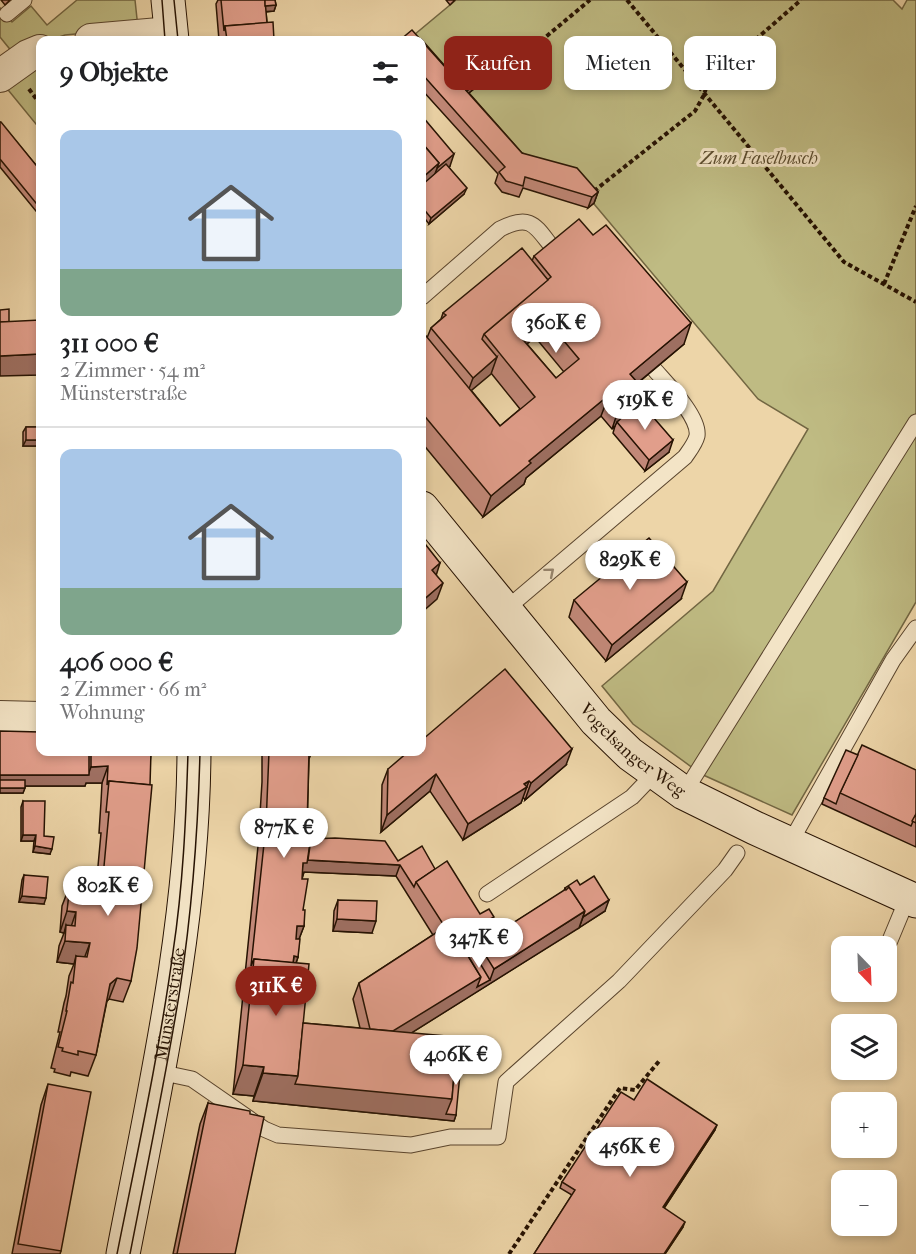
<!DOCTYPE html>
<html lang="de">
<meta charset="utf-8">
<style>
:root{--surface:#fff;--page:#f6f6f6;--text:#202124;--muted:#757577;--line:#e0e0e0;--accent:#8f2418}
body{margin:0;font-family:"IM FELL French Canon",serif;background:var(--page);color:var(--text);height:100vh;display:flex;flex-direction:column;font-size:22px;white-space:nowrap}
*{box-sizing:border-box;margin:0}
p{font-size:20px;color:var(--muted)}
.icon{flex:none;width:33px;height:33px;fill:none;stroke:currentColor;stroke-width:2;stroke-linecap:round;stroke-linejoin:round}
.map{position:relative;flex:1;overflow:hidden}
.details{position:absolute;left:36px;top:36px;width:390px;height:720px;display:flex;flex-direction:column;background:var(--surface);border-radius:12px;box-shadow:0 3px 9px #0003}
.details>*{flex:none}
.hud{position:absolute;left:444px;top:36px;width:381px;height:54px;display:flex;gap:12px}
.needle{width:39px;rotate:157deg}
.controls{position:absolute;left:831px;top:936px;display:grid;gap:12px}
.controls a{display:grid;place-items:center;width:66px;height:66px;border-radius:12px;background:var(--surface);box-shadow:0 3px 9px #0003;font-size:30px}
.price{position:absolute;translate:-50% -51px;padding:0 14px;border-radius:21px;background:#fff;color:#222;font-size:20px;line-height:39px;filter:drop-shadow(0 2px 3px #0008)}
.price::after{content:'';position:absolute;left:50%;top:36px;width:18px;height:14px;margin-left:-9px;background:inherit;clip-path:polygon(0 0,100% 0,50% 100%)}
.price.selected{background:var(--accent);color:#fff}
ul{padding:0;list-style:none}
li{display:grid;align-content:center;gap:12px;height:318px;padding:0 24px}
li+li{border-top:2px solid var(--line)}
li span{display:grid;place-items:center;height:186px;border-radius:12px;color:#555}
li>.icon{margin-inline-start:auto}
span .icon{width:108px;height:108px;fill:#fffc;stroke-width:1}
li b{font-size:26px}
h2{display:flex;justify-content:space-between;align-items:center;height:72px;padding:0 24px;font-size:26px}
.tag{padding:0 21px;border-radius:12px;background:var(--surface);box-shadow:0 3px 9px #0003;font-size:21px;line-height:54px}
.tag.selected{background:var(--accent);color:#fff}
.map>svg:first-child{display:block}
.green{fill:#bfbb83;stroke:#726642;stroke-width:1.5}
.lines{fill:none;stroke-linecap:round;stroke-linejoin:round}
.lane-casing{stroke:#58432c;stroke-width:17}
.street-casing{stroke:#58432c;stroke-width:34}
.secondary-casing{stroke:#261202;stroke-width:35}
.path{stroke:#261202;stroke-width:4;stroke-dasharray:4.5 3;stroke-linecap:butt}
.lane{stroke:#f3e4c6;stroke-width:15}
.street{stroke:#f3e4c6;stroke-width:32}
.secondary{stroke:#f3e4c6;stroke-width:33}
.tram{stroke:#261202;stroke-width:1.5}
.wall{fill:#c28878;stroke:#261202;stroke-width:1.5;fill-rule:evenodd}
.shaded-wall{fill:#9e6f61;stroke:#261202;stroke-width:1.5}
.building{fill:#e19e8b;stroke:#261202;stroke-width:1.5;fill-rule:evenodd}
.oneway{stroke:#97866e}
.labels{text-anchor:middle;dominant-baseline:central;stroke-width:6;stroke-linejoin:round;paint-order:stroke}
.park-label{font-size:18px;font-style:italic;fill:#5c4d2f;stroke:#f3e4c6}
.street-label{font-size:18px;fill:#261202;stroke:#f3e4c6}
</style>
<div class="map">
<svg width="916" height="1254" viewBox="0 0 916 1254">
<rect width="100%" height="100%" fill="#edd5a8"/>
<filter id="stains"><feTurbulence type="fractalNoise" baseFrequency=".00333" numOctaves="4"/><feColorMatrix values="0 0 0 0 .2 0 0 0 0 .09 0 0 0 0 .02 0 0 0 .5 -.17"/></filter>
<radialGradient id="worn" r=".72"><stop offset=".6" stop-color="#630" stop-opacity="0"/><stop offset="1" stop-color="#630" stop-opacity=".3"/></radialGradient>
<g class="green">
<polygon points="77,0 135,0 138,28 65,35 13,53 0,37 0,8 12,22 31,6 47,25"/>
<polygon points="456,0 893,0 902,9 907,0 916,0 916,602 792,815 701,774 633,724 602,686 713,591 808,429 758,399 573,179 519,163 422,40 408,40"/>
<polygon points="40,57 40,129 0,80"/>
</g>
<g class="lines">
<g class="lane-casing">
<g id="lane">
<polyline points="7,14 24,0"/>
<path d="M422,297L500,229C533,212 536,228 556,252"/>
<path d="M505,610L685,457C689,451 695,444 697,436C700,417 666,383 654,369"/>
<polyline points="684,793 916,422"/>
<polyline points="790,843 893,660 916,628"/>
<polyline points="487,894 632,797 655,773"/>
<polyline points="886,950 908,897"/>
<polyline points="159,1072 192,1079 264,1129 278,1135 411,1145 450,1137 498,1137 506,1082 619,981 725,870 737,853"/>
</g>
</g>
<g class="street-casing">
<g id="street">
<polyline points="91,40 171,33"/>
<polyline points="0,76 28,56 40,51"/>
<polyline points="0,717 40,718"/>
</g>
</g>
<g class="secondary-casing">
<g id="secondary">
<polyline points="168,0 172,40"/>
<path id="s1" d="M422,508L596,721L630,754L684,793L755,828L916,901"/>
<path id="s2" d="M123,1254C155,1088 193,922 194,752"/>
</g>
</g>
<g class="path">
<polyline points="627,0 844,262 916,302"/>
<polyline points="512,65 590,0"/>
<polyline points="29,89 40,104"/>
<polyline points="594,191 695,111 704,95 708,81 801,0"/>
<polyline points="884,284 916,206"/>
<polyline points="509,1254 620,1088 635,1090 660,1060"/>
</g>
<use href="#lane" class="lane"/>
<use href="#street" class="street"/>
<use href="#secondary" class="secondary"/>
<g class="tram">
<polyline points="162,0 165,40"/>
<polyline points="174,0 178,40"/>
<path d="M117,1254C137,1154 159,1054 173,952C183,886 186,819 188,752"/>
<path d="M130,1254C147,1166 166,1077 180,989C192,910 198,831 200,752"/>
</g>
</g>
<g class="wall">
<polygon points="1,0 10,0 5,5"/>
<polygon points="218,0 275,0 276,5 274,11 266,12 267,23 274,40 219,40 216,4"/>
<polygon points="446,0 455,0 450,5"/>
<polygon points="422,40 453,75 475,88 469,93 522,153 598,192 594,203 588,208 523,188 519,197 502,192 495,183 498,174 422,90"/>
<polygon points="422,116 450,166 449,167 464,194 429,224 422,215"/>
<polygon points="0,122 40,170 40,216 0,167"/>
<path d="M534,256L684,344L638,383L637,405L669,452L645,471L613,433L615,426L612,429L601,416L526,478L524,484L483,517L422,443V331L427,338L431,328L441,319L443,313L532,261ZM535,337L564,372L556,378L527,344ZM491,373L520,409L500,426L471,390Z"/>
<polygon points="26,427 40,427 40,446 23,446 23,432"/>
<polygon points="681,599 606,661 569,617 574,600"/>
<polygon points="40,752 151,752 131,981 123,1002 109,999 107,1001 96,1055 88,1076 71,1072 70,1076 54,1072 55,1069 51,1068 60,1032 58,1032 64,1003 66,996 69,976 74,964 57,962 59,946 64,933 60,932 62,906 70,885 96,888 101,833 99,833 101,802 102,783 86,783 85,786 25,786 23,793 0,793"/>
<path d="M262,752H312L309,759L307,828L311,839L398,861L435,869L480,914L492,922L499,932L564,891L565,888L580,885L605,911L411,1033L456,1053V1115L454,1121L253,1101L254,1096L233,1094L258,846L262,782ZM304,872L396,876L433,935L359,983L353,999L360,1028L303,1023L296,963L298,957L299,939L304,926L302,879Z"/>
<polygon points="858,755 916,770 916,847 822,804 824,798"/>
<polygon points="566,765 525,800 523,797 521,803 463,840 430,791 381,832 382,785 388,769"/>
<polygon points="23,801 44,836 50,854 33,852 34,841 21,841 21,807"/>
<polygon points="24,875 44,904 19,902 22,880"/>
<polygon points="338,900 372,933 333,931 334,911"/>
<polygon points="48,1084 61,1251 60,1254 12,1254 41,1105"/>
<polygon points="634,1100 715,1130 664,1208 683,1227 665,1254 534,1254 572,1195 560,1188 562,1182"/>
<polygon points="208,1103 235,1254 173,1254 200,1124"/>
</g>
<g class="shaded-wall">
<polygon points="276,5 274,11 261,12 263,6"/>
<polygon points="477,82 475,88 461,99 463,94"/>
<polygon points="454,154 450,166 433,179 437,168"/>
<polygon points="439,163 433,179 422,189 422,178"/>
<polygon points="467,188 464,194 429,224 431,218"/>
<polygon points="598,192 594,203 588,208 592,197"/>
<polygon points="543,316 535,337 512,356 519,335"/>
<polygon points="691,323 684,344 623,395 630,374"/>
<polygon points="40,354 40,375 0,376 0,356"/>
<polygon points="497,357 491,374 467,394 473,378"/>
<polygon points="643,389 635,410 617,422 615,426 612,429 619,408"/>
<polygon points="609,395 601,416 526,478 524,484 483,517 491,496 529,461"/>
<polygon points="26,440 40,440 40,446 23,446"/>
<polygon points="673,440 669,452 645,471 649,460"/>
<polygon points="440,563 435,579 432,570"/>
<polygon points="687,582 681,599 606,661 612,645"/>
<polygon points="443,583 437,599 422,612 422,601"/>
<polygon points="572,749 566,765 525,800 531,783"/>
<polygon points="108,766 102,783 86,783 85,786 0,786 0,775 88,775 91,767"/>
<polygon points="436,774 430,791 381,832 387,815"/>
<polygon points="529,781 521,803 463,840 468,824"/>
<polygon points="0,788 25,788 23,793 0,793"/>
<polygon points="23,835 36,835 34,841 21,841"/>
<polygon points="35,846 52,849 50,854 33,852"/>
<polygon points="305,860 400,865 396,876 304,872 300,884 303,863"/>
<polygon points="22,896 46,898 44,904 19,902"/>
<polygon points="609,900 605,911 579,928 583,917"/>
<polygon points="67,911 76,912 69,933 66,925 64,933 60,932"/>
<polygon points="585,911 579,928 381,1052 371,1034 481,977 490,980 494,969"/>
<polygon points="337,919 376,921 372,933 333,931"/>
<polygon points="297,926 304,926 296,947 290,946"/>
<polygon points="476,940 470,956 461,962 463,948"/>
<polygon points="65,941 90,943 82,964 76,956 74,964 57,962"/>
<polygon points="294,956 298,957 291,978"/>
<polygon points="117,978 109,999 103,1005 110,984"/>
<polygon points="243,1065 264,1067 254,1096 233,1094"/>
<polygon points="263,1073 298,1076 452,1099 456,1115 454,1121 444,1120 253,1101"/>
<polygon points="717,1125 715,1130 661,1213 663,1207"/>
<polygon points="685,1222 683,1227 665,1254 664,1254"/>
</g>
<g class="building">
<polygon points="221,0 265,0 267,23 225,26 224,31"/>
<polygon points="265,0 275,0 276,5 265,6"/>
<polygon points="273,22 274,40 227,40 225,26"/>
<polygon points="412,30 522,153 577,168 598,192 592,197 525,177 523,186 506,181 499,172 505,167 422,74 422,40 400,40"/>
<polygon points="462,66 477,82 467,91 453,75"/>
<polygon points="422,116 454,154 437,168 439,163 422,143"/>
<polygon points="0,122 1,122 40,170 40,208 0,159"/>
<polygon points="422,143 439,163 422,178"/>
<polygon points="446,164 467,188 431,218 422,207 422,185"/>
<path d="M579,219L593,235L606,225L691,323L630,374L643,389L619,408L609,395L529,461L531,463L491,496L422,413V331L500,426L535,397L484,334L551,277L534,256ZM543,316L579,359L556,378L519,335Z"/>
<polygon points="522,248 548,280 484,334 482,339 497,357 473,378 431,328 446,315 443,313"/>
<polygon points="9,309 9,322 0,322 0,310"/>
<polygon points="40,320 40,354 0,356 0,322"/>
<polygon points="640,402 673,440 649,460 617,422"/>
<rect x="26" y="427" width="14" height="13"/>
<polygon points="649,538 687,582 612,645 574,600"/>
<polygon points="422,540 440,563 432,570 443,583 422,601"/>
<polygon points="505,669 572,749 531,783 529,781 524,784 527,787 468,824 436,774 387,815 388,769 408,752 422,752 422,740"/>
<polygon points="0,731 40,732 40,752 89,752 89,775 0,775"/>
<polygon points="862,745 916,770 916,814 911,826 840,793"/>
<polygon points="846,750 858,755 840,793 836,804 824,798"/>
<polygon points="91,752 151,752 150,785 109,781 107,785 108,766 91,767"/>
<polygon points="269,752 309,752 307,828 312,829 307,863 303,863 302,879 308,879 303,910 305,910 304,926 297,926 296,939 300,939 298,957 294,956 293,963 254,959 251,966 266,825"/>
<rect x="0" y="780" width="25" height="8"/>
<polygon points="109,781 152,785 137,948 131,981 117,978 110,984 96,1055 78,1051 78,1055 62,1051 63,1048 58,1047 67,1011 66,1011 71,982 73,983 76,956 87,957 90,943 65,941 66,925 75,926 76,912 67,911 70,885 102,888 109,812 106,812"/>
<polygon points="23,801 45,801 44,836 54,837 52,849 35,846 36,835 23,835"/>
<polygon points="916,814 916,823 912,821"/>
<polygon points="335,838 385,841 398,861 422,846 435,869 416,882 414,887 400,865 308,860 311,839"/>
<polygon points="447,861 480,914 489,909 494,917 490,919 492,922 498,922 496,928 499,932 569,887 585,911 494,969 476,940 463,948 481,977 393,1031 370,1029 359,983 445,927 416,882"/>
<polygon points="24,875 48,877 46,898 22,896"/>
<polygon points="594,876 609,900 583,917 585,911 569,887 566,890 565,888 577,880 580,885"/>
<polygon points="338,900 377,901 376,921 337,919"/>
<polygon points="472,950 490,980 477,987 481,977 467,954"/>
<polygon points="254,959 309,964 298,1076 263,1073 264,1067 243,1065"/>
<polygon points="303,1023 457,1037 452,1099 295,1084 298,1076"/>
<polygon points="456,1053 462,1053 456,1115 446,1114 452,1099"/>
<polygon points="647,1079 717,1125 663,1207 685,1222 664,1254 534,1254 575,1190 562,1182 621,1092 634,1100"/>
<polygon points="48,1084 91,1092 61,1251 18,1244"/>
<polygon points="208,1103 250,1111 250,1114 264,1117 235,1254 177,1254"/>
</g>
<defs><path id="oneway-chevron" d="M-2-3.5L2.5 0L-2 3.5" fill="none" stroke-width="1.6" stroke-linecap="round" stroke-linejoin="round" transform="scale(1.5)"/></defs>
<use class="oneway" href="#oneway-chevron" transform="translate(550 572) rotate(-40)"/>
<g class="labels">
<g class="park-label">
<text x="759" y="158">Zum Faselbusch</text>
</g>
<g class="street-label">
<text stroke="none"><textPath href="#s1" startOffset="322">Vogelsanger Weg</textPath></text>
<text stroke="none"><textPath href="#s2" startOffset="254">Münsterstraße</textPath></text>
</g>
</g>
<rect width="100%" height="100%" filter="url(#stains)"/>
<rect width="100%" height="100%" fill="url(#worn)"/>
</svg>
<div class="controls">
<a><svg class="needle" viewBox="-14 -14 28 28"><path d="M0-13l5 13h-10z" fill="#e53935"/><path d="M0 13l5-13h-10z" fill="#757577"/></svg></a>
<a><svg class="icon" aria-label="layers" viewBox="0 0 24 24"><path d="M12 4l9 5-9 5-9-5zM3 14l9 5 9-5"/></svg></a>
<a>+</a>
<a>−</a>
</div>
<b class="price" style="left:556px;top:354px">360K €</b>
<b class="price" style="left:645px;top:431px">519K €</b>
<b class="price" style="left:630px;top:591px">829K €</b>
<b class="price" style="left:284px;top:859px">877K €</b>
<b class="price" style="left:108px;top:917px">802K €</b>
<b class="price" style="left:479px;top:969px">347K €</b>
<b class="price selected" style="left:276px;top:1017px">311K €</b>
<b class="price" style="left:456px;top:1086px">406K €</b>
<b class="price" style="left:630px;top:1178px">456K €</b>
<div class="hud">
<a class="tag selected">Kaufen</a>
<a class="tag">Mieten</a>
<a class="tag">Filter</a>
</div>
<section class="details">
<h2>9 Objekte<svg class="icon" aria-label="filters" viewBox="0 0 24 24"><path d="M4 7h16M4 17h16"/><circle cx="9" cy="7" r="2"/><circle cx="15" cy="17" r="2"/></svg></h2>
<ul>
<li><span style="background:linear-gradient(#a9c7e8 75%,#7fa58c 0)"><svg class="icon" aria-label="home" viewBox="0 0 24 24"><path d="M3 11l9-7 9 7M6 9v11h12V9"/></svg></span><div><b>311 000 €</b><p>2 Zimmer · 54 m²</p><p>Münsterstraße</p></div></li>
<li><span style="background:linear-gradient(#a9c7e8 75%,#7fa58c 0)"><svg class="icon" aria-label="home" viewBox="0 0 24 24"><path d="M3 11l9-7 9 7M6 9v11h12V9"/></svg></span><div><b>406 000 €</b><p>2 Zimmer · 66 m²</p><p>Wohnung</p></div></li>
</ul>
</section>
</div>
